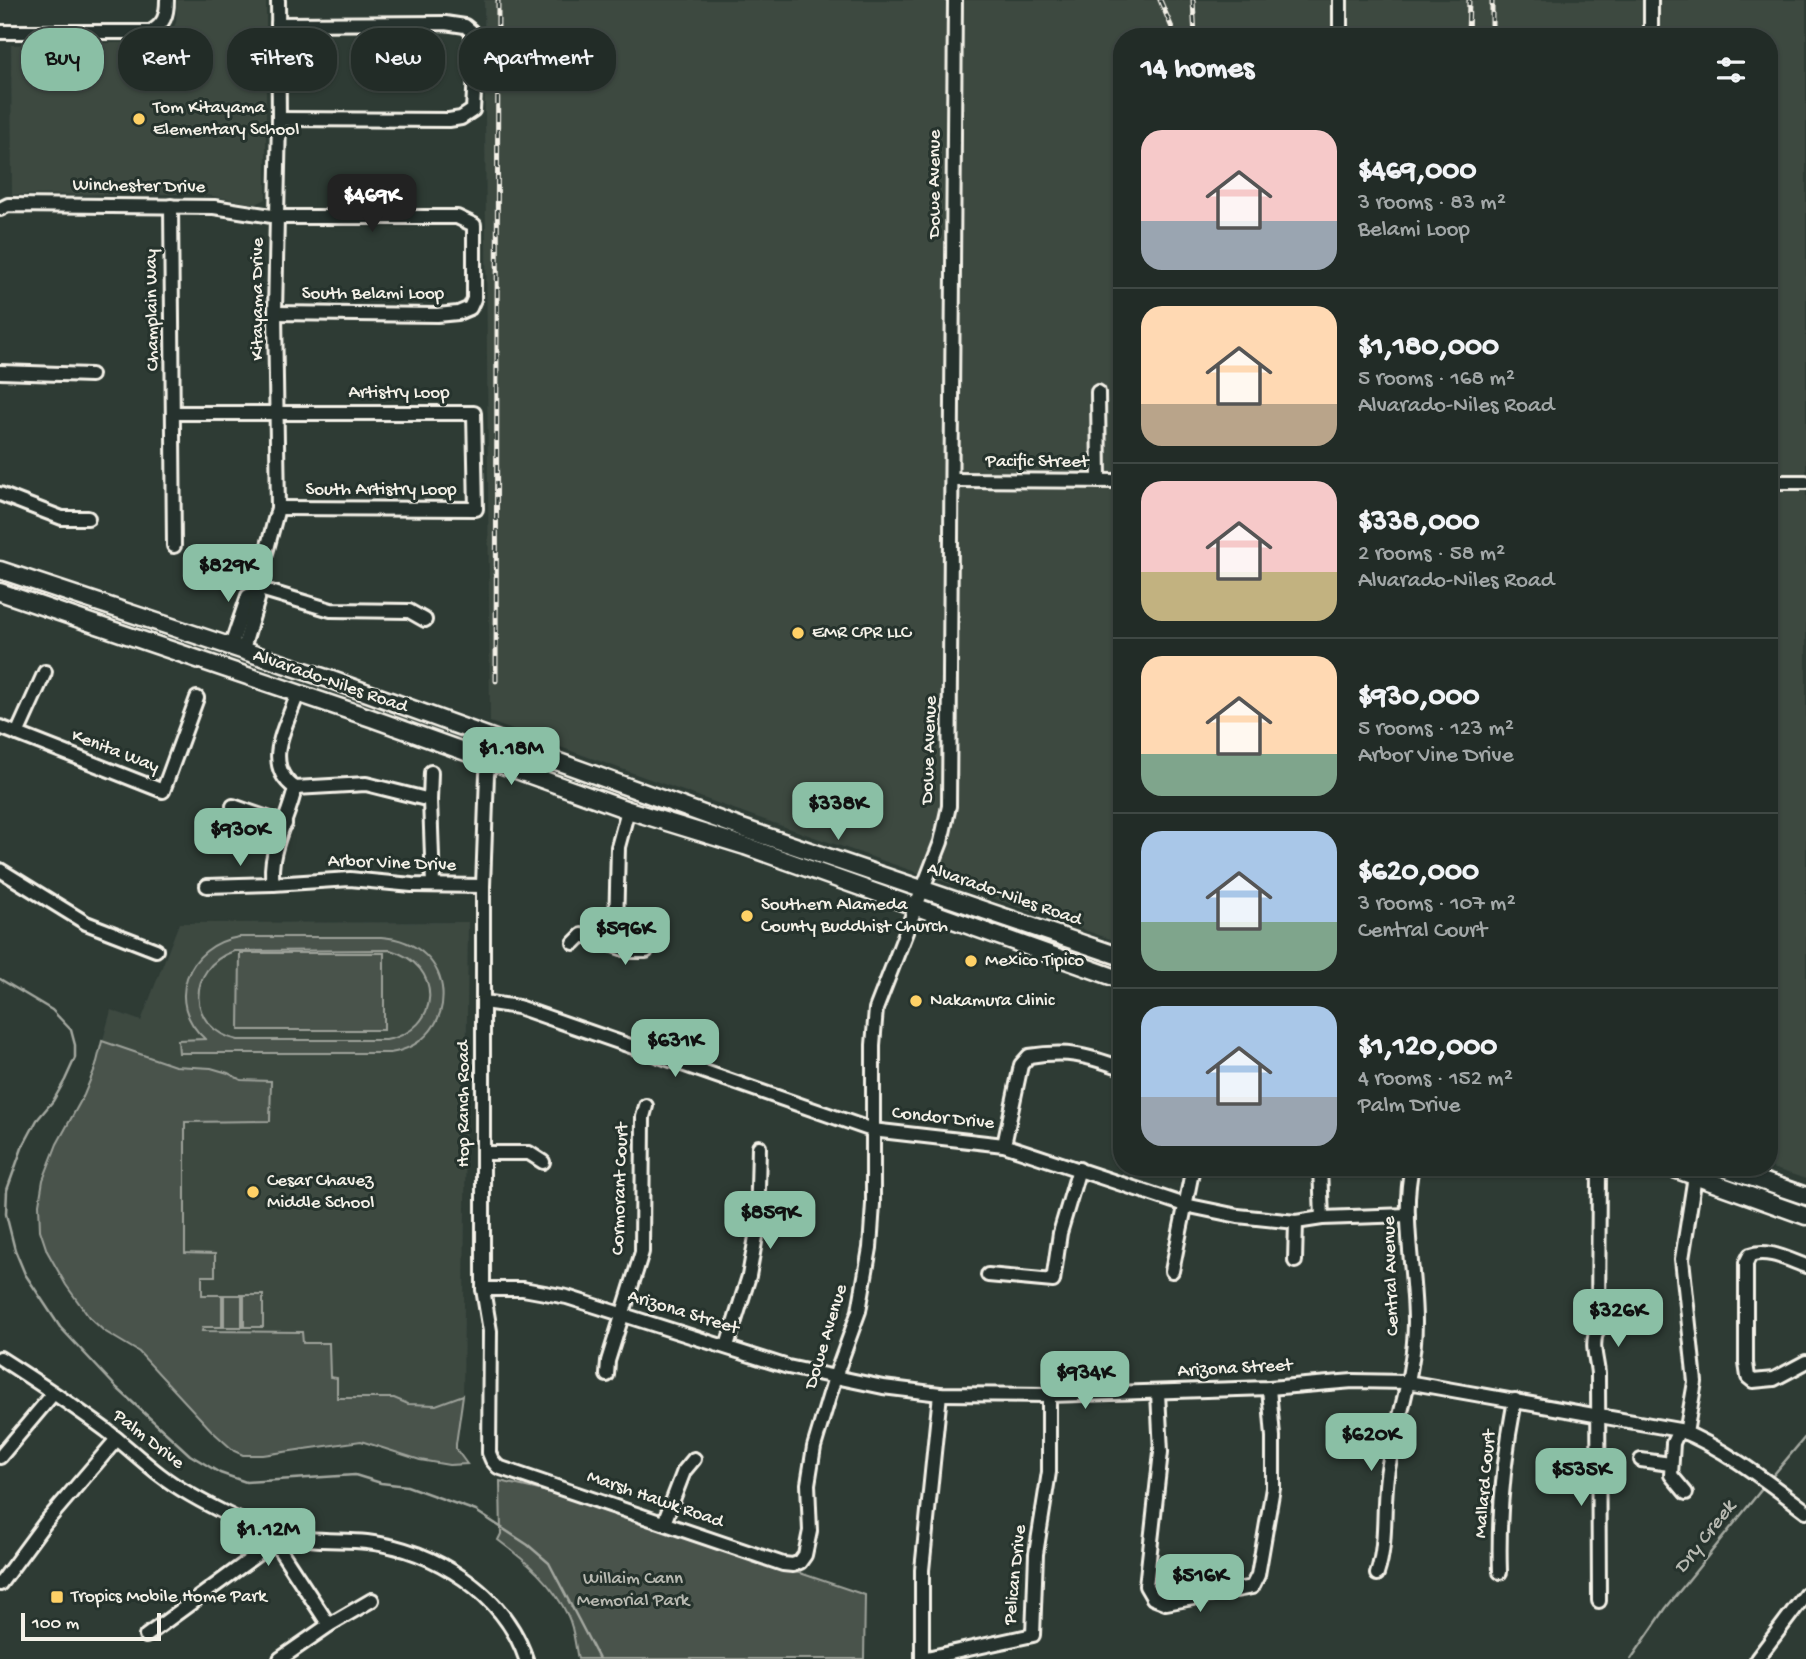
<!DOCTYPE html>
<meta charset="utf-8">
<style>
:root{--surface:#222c27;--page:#2a342f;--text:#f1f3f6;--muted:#a2a7a7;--line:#3f4844;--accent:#8abfa5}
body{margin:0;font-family:"Gochi Hand",sans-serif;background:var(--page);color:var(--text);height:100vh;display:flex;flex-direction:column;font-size:26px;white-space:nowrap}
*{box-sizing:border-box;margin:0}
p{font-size:23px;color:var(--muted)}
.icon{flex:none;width:38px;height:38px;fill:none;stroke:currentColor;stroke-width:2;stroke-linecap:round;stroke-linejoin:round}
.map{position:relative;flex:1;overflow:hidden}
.panel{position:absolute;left:1113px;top:28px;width:665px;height:1148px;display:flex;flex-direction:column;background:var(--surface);border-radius:28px;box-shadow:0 2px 5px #0004,0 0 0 2px var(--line)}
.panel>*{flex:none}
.guide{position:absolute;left:21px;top:28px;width:665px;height:63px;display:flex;gap:14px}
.scale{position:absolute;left:21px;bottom:18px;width:140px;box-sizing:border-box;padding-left:7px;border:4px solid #f4f1e8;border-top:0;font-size:19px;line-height:24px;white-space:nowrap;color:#f4f1e8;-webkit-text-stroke:5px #26332d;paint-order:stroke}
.price{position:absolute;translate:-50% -60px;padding:0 16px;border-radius:14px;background:var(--accent);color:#111;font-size:23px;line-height:46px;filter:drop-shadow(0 2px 4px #0008)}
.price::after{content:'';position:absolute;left:50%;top:42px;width:21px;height:16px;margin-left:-10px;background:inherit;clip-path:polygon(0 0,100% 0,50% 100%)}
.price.active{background:#222;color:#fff}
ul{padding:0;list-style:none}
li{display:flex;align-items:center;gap:21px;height:175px;padding:0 28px}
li+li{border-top:2px solid var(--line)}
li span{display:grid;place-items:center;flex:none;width:196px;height:140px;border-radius:21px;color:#555}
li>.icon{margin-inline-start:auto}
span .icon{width:84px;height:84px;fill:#fffc;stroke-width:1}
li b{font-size:30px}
h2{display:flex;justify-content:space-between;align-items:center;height:84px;padding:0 28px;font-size:30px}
.chip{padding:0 24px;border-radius:28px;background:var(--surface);box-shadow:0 2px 5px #0004,0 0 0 2px var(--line);font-size:24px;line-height:63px}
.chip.active{background:var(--accent);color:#111}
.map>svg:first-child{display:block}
.built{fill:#3c4841}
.green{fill:#48524c;stroke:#9ea29a;stroke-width:2;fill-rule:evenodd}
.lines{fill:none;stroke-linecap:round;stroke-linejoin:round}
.stream{stroke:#a4a8a0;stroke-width:2.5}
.minor-casing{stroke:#f4f1e8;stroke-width:18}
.major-casing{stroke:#f4f1e8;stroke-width:21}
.minor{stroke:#26332d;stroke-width:12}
.major{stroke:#26332d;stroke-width:16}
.rail-casing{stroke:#f4f1e8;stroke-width:5}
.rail{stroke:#26332d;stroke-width:2.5;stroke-dasharray:8;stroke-linecap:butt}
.poi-dot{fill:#ffd166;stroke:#26332d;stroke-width:2.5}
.labels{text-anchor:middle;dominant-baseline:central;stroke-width:6;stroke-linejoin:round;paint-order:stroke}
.poi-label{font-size:19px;fill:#f4f1e8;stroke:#26332d;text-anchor:start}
.street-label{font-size:19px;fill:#f4f1e8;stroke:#26332d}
.park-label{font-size:19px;fill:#b8b9b1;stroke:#26332d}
.water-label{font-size:21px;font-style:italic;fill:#b8bab2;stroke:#26332d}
</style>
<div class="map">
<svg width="1806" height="1659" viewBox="0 0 1806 1659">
<rect width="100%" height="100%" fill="#2e3b34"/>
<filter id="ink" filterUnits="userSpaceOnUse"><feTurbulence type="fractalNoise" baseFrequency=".0143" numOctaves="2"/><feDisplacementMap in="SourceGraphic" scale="14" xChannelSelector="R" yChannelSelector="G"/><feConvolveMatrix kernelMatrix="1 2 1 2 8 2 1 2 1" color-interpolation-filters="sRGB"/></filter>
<g filter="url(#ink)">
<g class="built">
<polygon points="177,0 266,0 266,199 256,204 201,194 12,195 11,45 157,42 173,29 176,22"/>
<polygon points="484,0 1806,0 1806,1179 1769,1167 1769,37 1122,37 1122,943 756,817 490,722"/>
<polygon points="468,922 463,1405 456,1444 456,1449 467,1464 449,1465 420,1460 361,1441 263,1455 243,1455 234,1451 212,1431 139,1352 104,1331 89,1317 66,1285 47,1251 40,1230 39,1204 43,1180 57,1144 84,1095 96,1066 111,1010 141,1021 179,923"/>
</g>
<g class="green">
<path d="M239,937H381C459,942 464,1040 390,1053H179L178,1040L205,1039C164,1003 187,945 239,937ZM390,950C444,965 442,1030 386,1040H238C187,1029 185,968 234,951Z"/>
<polygon points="240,953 384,953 384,1030 239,1030"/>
<polygon points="102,1041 175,1066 211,1068 228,1073 241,1080 271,1081 270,1121 185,1122 185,1253 215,1254 215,1276 202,1276 202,1295 222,1295 222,1327 203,1327 202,1331 302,1332 303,1343 329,1343 330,1377 337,1378 337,1398 394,1398 408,1404 436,1405 463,1395 456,1444 456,1449 467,1464 449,1465 420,1460 361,1441 263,1455 243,1455 234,1451 212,1431 139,1352 104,1331 89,1317 66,1285 47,1251 40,1230 39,1204 43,1180 57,1144 84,1095 96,1066"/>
<rect x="224" y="1295" width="18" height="32"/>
<rect x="244" y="1295" width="19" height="32"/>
<path d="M500,1481L565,1496L770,1566L803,1574L865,1595L864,1659H578C575,1646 574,1628 568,1616C553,1584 526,1561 498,1540L501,1534Z"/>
</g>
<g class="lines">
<g class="stream">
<polyline points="0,979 52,1010 71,1030 75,1045 75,1058 65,1080 53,1101 37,1120 22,1148 7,1190 6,1214 15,1250 25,1274 60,1327 117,1388 190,1455 220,1473 246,1482 355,1475 381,1483 407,1486 476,1511 528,1545 549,1563 599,1659"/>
<polyline points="1770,1479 1806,1436"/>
<polyline points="1631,1659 1666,1608 1766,1484"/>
</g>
<g class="minor-casing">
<g id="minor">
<polyline points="278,24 445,23 465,26 471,31 476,55 473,110 461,118 449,120 279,119"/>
<path d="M0,32H150C164,25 167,15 167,0"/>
<polyline points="1340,37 1340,0"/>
<polyline points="1651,37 1651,0"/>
<polyline points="171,206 174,546"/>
<polyline points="0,209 8,205 214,207 278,217 457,217 474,225 474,299 470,308 458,313 437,315 275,313"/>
<polyline points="0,372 91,375"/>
<polyline points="1098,392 1099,481"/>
<polyline points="174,413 474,413 476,509 278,508"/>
<polyline points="953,480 1122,481"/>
<polyline points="1769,482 1806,482"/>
<polyline points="0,494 62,518 88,518"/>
<polyline points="257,588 331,610 409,611 425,620"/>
<polyline points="231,646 248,596 255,594"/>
<polyline points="243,649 258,599 255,594 278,508 275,313 279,119 278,0"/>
<path d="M298,693C287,725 261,764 295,788L366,784L430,800L433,885"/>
<polyline points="0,727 163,791 197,698"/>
<polyline points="17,734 45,672"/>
<polyline points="496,739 487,774 483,886 483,1289 490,1331 489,1453 492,1460 498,1467 783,1564 793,1565 800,1562 805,1555 810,1531 808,1484 814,1447 835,1377 859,1311 870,1248 873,1204 873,1045 876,1009 941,842 949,806 955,0"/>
<path d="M295,788C289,819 267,852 273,884L350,879L412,885L483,886"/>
<polyline points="430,800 431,772"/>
<polyline points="233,806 285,824"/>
<polyline points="0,870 86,923 156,950"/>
<polyline points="207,886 273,884"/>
<polyline points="574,943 582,935 610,944 616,928 618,847 628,810"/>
<polyline points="610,944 630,951 646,951"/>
<polyline points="484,1002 518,1007 872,1130 1004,1145 1185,1205 1238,1216 1296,1222 1322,1218 1408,1215"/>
<path d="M1004,1145L1021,1065L1029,1056C1068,1050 1085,1055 1122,1068"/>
<polyline points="483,1153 529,1153 543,1162"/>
<polyline points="1320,1167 1322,1218"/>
<path d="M1599,1167L1598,1329C1590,1344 1597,1359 1598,1374L1599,1601"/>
<polyline points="1295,1261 1296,1222"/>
<path d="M1806,1266C1789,1260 1767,1248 1750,1255L1746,1263V1363L1748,1377L1753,1381L1774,1379L1806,1362"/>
<polyline points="1172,1271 1193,1167"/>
<polyline points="988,1275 1053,1281 1060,1233 1079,1169"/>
<path d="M483,1289H523L567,1297L788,1367L883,1387L940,1394L1049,1395L1269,1388L1353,1381L1407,1382L1679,1430C1726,1449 1766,1481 1806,1511"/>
<polyline points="727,1346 749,1276 757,1231 759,1147"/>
<path d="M0,1358C36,1381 72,1405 106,1430C124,1444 141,1460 159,1474C181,1491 208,1505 233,1517C257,1529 282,1536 309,1539C328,1541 348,1540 367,1542C435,1550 504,1593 526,1659"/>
<polyline points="607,1375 608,1361 642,1252 643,1117 646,1106"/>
<polyline points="1158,1393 1161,1452 1146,1586 1153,1598 1166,1603 1252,1587 1258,1575 1273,1488 1273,1437 1269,1388"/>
<polyline points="940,1394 922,1570 922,1659 1033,1635 1036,1554 1049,1472 1049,1395"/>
<polyline points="1679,1430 1673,1443 1671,1475 1686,1493"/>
<polyline points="1686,1433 1695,1382 1682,1259 1695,1176"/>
<polyline points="0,1457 53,1394"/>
<polyline points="1641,1460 1670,1464"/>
<polyline points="664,1523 684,1471 694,1459"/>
<polyline points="280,1550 329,1625"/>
<path d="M1500,1572C1498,1514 1504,1457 1515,1400"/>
<path d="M1377,1574C1388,1541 1382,1503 1388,1469C1397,1420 1415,1371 1415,1322C1415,1272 1401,1215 1412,1167"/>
<polyline points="0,1584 45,1523 117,1439"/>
<polyline points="146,1636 266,1548"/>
<polyline points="280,1659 329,1625 372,1600"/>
<polyline points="1757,1659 1806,1594"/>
</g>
</g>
<g class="major-casing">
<g id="major">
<polyline points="0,570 329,679 742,828 1122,957"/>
<polyline points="0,592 371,718 628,810 745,846 1122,980"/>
<polyline points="1669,1167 1806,1216"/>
<polyline points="1721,1167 1806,1196"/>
</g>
</g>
<use href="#minor" class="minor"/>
<use href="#major" class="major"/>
<g class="rail-casing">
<g id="rail">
<polyline points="1160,0 1176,37"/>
<polyline points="1193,0 1195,37"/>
<polyline points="1468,37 1469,0"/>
<polyline points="1492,37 1492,0"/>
<polyline points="496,681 498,0"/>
</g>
</g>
<use href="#rail" class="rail"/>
</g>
</g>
<g class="poi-dot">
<circle cx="139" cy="119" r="7"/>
<circle cx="798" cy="633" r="7"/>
<circle cx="747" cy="916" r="7"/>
<circle cx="971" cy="961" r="7"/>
<circle cx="916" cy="1001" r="7"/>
<circle cx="253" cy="1192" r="7"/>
<rect x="50" y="1590" width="14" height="14" rx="3.5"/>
</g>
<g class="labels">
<g class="poi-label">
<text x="153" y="108">Tom Kitayama<tspan x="153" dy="22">Elementary School</tspan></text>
<text x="812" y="633">EMR CPR LLC</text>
<text x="761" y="905">Southern Alameda<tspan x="761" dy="22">County Buddhist Church</tspan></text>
<text x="985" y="961">Mexico Tipico</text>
<text x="930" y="1001">Nakamura Clinic</text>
<text x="267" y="1181">Cesar Chavez<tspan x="267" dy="22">Middle School</tspan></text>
<text x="71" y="1597">Tropics Mobile Home Park</text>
</g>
<g class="street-label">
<text transform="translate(935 184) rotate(-90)">Dowe Avenue</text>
<text transform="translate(139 187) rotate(1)">Winchester Drive</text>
<text x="373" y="294">South Belami Loop</text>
<text transform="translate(258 299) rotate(-90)">Kitayama Drive</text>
<text transform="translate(153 310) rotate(-91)">Champlain Way</text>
<text x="399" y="393">Artistry Loop</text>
<text x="1037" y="462">Pacific Street</text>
<text x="381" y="490">South Artistry Loop</text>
<text transform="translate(330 682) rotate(19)">Alvarado-Niles Road</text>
<text transform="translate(930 750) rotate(-88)">Dowe Avenue</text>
<text transform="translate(115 752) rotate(21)">Kenita Way</text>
<text transform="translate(392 864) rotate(2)">Arbor Vine Drive</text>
<text transform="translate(1004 895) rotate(19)">Alvarado-Niles Road</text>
<text transform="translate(464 1104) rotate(-90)">Hop Ranch Road</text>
<text transform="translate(943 1119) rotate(6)">Condor Drive</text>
<text transform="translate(621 1189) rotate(-88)">Cormorant Court</text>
<text transform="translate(1392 1276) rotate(-92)">Central Avenue</text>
<text transform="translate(683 1313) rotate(17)">Arizona Street</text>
<text transform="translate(827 1337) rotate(-73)">Dowe Avenue</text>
<text transform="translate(1235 1369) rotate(-3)">Arizona Street</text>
<text transform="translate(148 1440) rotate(38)">Palm Drive</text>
<text transform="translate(1486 1484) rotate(-85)">Mallard Court</text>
<text transform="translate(655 1500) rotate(19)">Marsh Hawk Road</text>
<text transform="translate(1016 1575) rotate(-84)">Pelican Drive</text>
</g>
<g class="park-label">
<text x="633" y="1579">Willaim Cann<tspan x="633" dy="22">Memorial Park</tspan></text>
</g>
<g class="water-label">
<text transform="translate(1706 1538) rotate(-52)">Dry Creek</text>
</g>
</g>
</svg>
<div class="scale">100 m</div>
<b class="price active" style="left:372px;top:234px">$469K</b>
<b class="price" style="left:228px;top:604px">$829K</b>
<b class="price" style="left:511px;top:787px">$1.18M</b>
<b class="price" style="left:838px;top:842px">$338K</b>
<b class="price" style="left:240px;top:868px">$930K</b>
<b class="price" style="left:625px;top:967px">$596K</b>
<b class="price" style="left:675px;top:1079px">$631K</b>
<b class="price" style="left:770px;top:1251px">$859K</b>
<b class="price" style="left:1618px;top:1349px">$326K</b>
<b class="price" style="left:1085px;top:1411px">$934K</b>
<b class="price" style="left:1371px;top:1473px">$620K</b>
<b class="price" style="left:1581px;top:1508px">$535K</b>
<b class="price" style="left:268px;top:1568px">$1.12M</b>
<b class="price" style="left:1200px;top:1614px">$516K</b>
<div class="guide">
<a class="chip active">Buy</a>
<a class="chip">Rent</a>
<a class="chip">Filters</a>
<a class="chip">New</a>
<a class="chip">Apartment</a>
</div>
<section class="panel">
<h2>14 homes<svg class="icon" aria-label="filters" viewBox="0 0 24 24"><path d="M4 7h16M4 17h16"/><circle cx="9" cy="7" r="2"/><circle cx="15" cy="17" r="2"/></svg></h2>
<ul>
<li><span style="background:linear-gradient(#f6c9c9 65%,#9aa5b1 0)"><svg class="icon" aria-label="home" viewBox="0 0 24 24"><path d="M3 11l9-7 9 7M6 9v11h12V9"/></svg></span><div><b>$469,000</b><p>3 rooms · 83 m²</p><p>Belami Loop</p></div></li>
<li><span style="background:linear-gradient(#ffd9b3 70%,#b9a48a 0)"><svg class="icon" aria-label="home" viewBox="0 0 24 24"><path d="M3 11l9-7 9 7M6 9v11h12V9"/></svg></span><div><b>$1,180,000</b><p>5 rooms · 168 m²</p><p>Alvarado-Niles Road</p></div></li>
<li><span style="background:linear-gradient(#f6c9c9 65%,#c2b280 0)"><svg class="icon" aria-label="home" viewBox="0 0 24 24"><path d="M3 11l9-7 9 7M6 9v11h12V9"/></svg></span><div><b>$338,000</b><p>2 rooms · 58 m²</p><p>Alvarado-Niles Road</p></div></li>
<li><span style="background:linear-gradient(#ffd9b3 70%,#7fa58c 0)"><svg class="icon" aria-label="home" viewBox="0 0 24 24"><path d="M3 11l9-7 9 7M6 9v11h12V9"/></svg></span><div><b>$930,000</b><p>5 rooms · 123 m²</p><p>Arbor Vine Drive</p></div></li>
<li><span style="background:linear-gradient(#a9c7e8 65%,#7fa58c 0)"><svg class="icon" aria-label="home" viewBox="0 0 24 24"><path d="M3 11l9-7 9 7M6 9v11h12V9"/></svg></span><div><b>$620,000</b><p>3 rooms · 107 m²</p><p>Central Court</p></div></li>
<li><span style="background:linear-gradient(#a9c7e8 65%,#9aa5b1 0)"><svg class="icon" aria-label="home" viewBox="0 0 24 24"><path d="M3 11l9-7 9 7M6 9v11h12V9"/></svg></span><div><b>$1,120,000</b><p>4 rooms · 152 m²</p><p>Palm Drive</p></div></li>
</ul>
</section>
</div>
